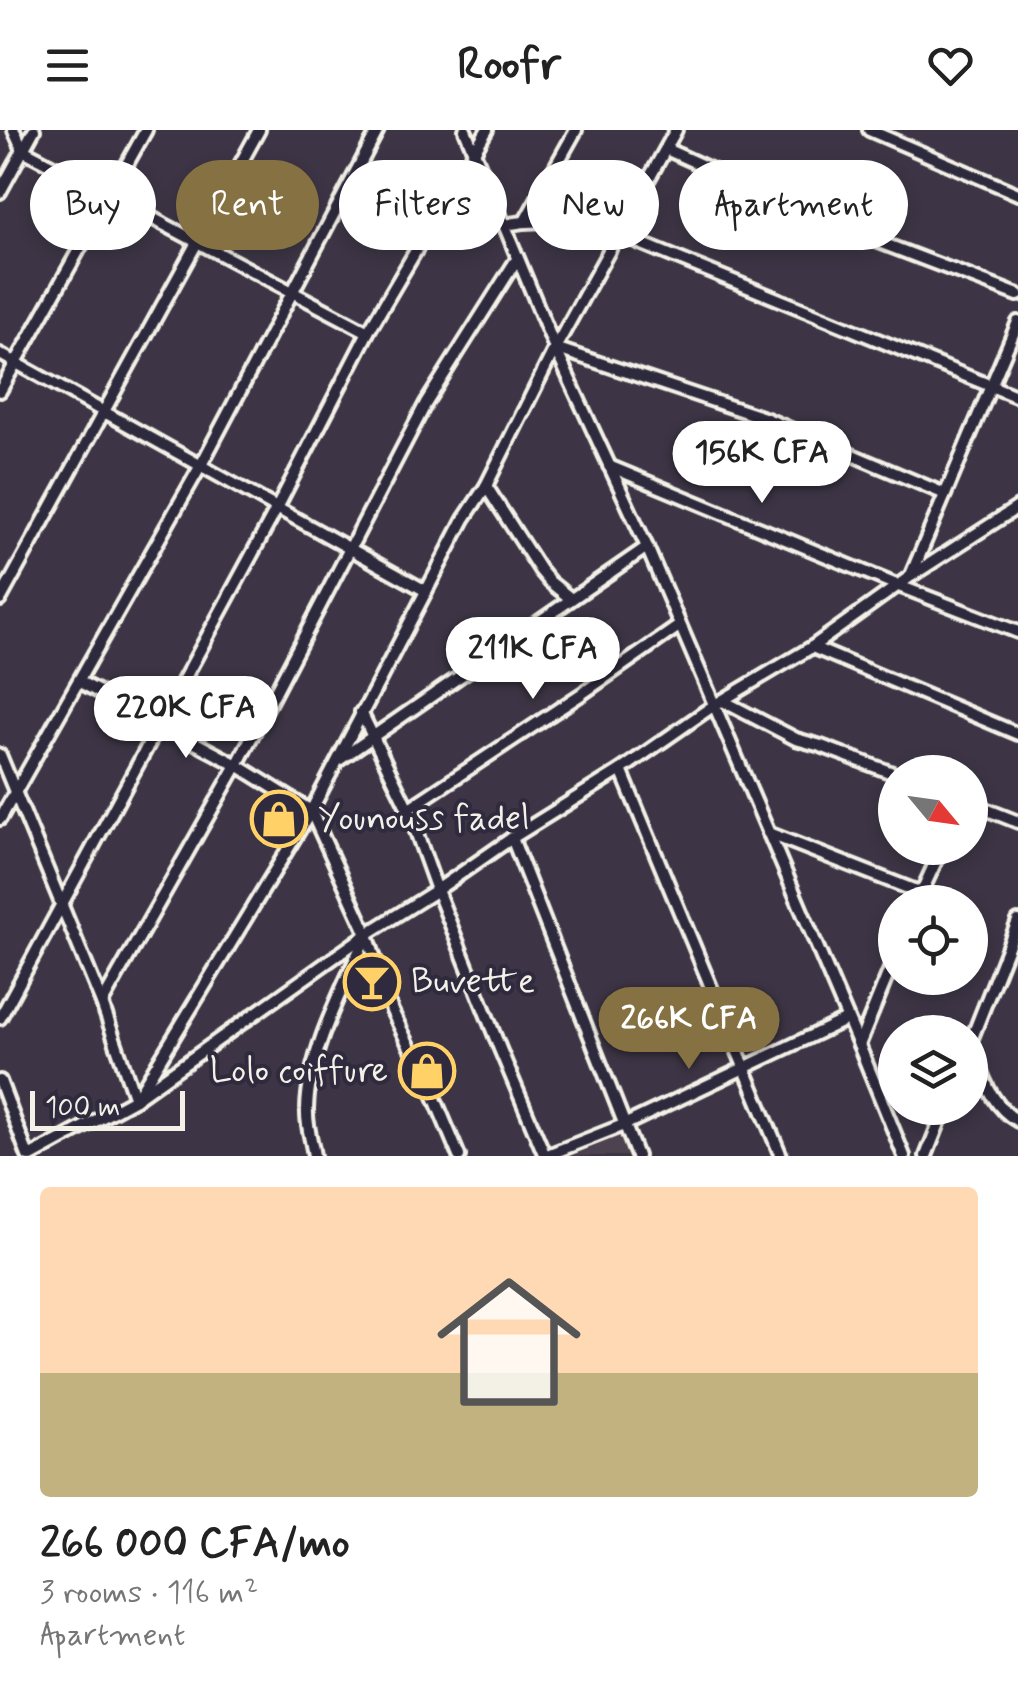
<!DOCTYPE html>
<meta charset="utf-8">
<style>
:root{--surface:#fff;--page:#f2f2f2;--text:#222;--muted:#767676;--accent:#857141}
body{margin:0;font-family:Mynerve,sans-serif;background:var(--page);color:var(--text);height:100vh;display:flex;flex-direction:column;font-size:38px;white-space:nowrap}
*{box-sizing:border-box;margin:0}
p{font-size:32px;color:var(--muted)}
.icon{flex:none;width:55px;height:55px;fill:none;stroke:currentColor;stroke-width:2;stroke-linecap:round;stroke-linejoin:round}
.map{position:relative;height:1026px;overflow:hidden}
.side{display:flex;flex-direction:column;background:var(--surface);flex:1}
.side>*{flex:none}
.guide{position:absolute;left:30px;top:30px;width:960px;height:90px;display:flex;gap:20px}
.needle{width:65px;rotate:119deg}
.buttons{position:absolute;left:878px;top:625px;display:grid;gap:20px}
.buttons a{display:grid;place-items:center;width:110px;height:110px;border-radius:50%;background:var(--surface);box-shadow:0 5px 15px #0003;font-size:50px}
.scale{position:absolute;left:30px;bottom:25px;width:155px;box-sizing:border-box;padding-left:10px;border:5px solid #f4f1e8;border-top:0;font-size:28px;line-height:35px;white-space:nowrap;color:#f4f1e8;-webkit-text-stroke:8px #2f2a3d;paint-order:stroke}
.price{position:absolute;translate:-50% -85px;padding:0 22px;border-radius:35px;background:#fff;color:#222;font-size:32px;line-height:65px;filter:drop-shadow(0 2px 5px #0008)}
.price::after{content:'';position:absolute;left:50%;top:60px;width:30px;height:22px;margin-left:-15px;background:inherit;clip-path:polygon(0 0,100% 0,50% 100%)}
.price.current{background:var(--accent);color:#fff}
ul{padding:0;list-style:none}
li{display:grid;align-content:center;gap:20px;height:530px;padding:0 40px}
li span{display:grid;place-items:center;height:310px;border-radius:10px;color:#555}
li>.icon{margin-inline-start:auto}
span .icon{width:180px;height:180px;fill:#fffc;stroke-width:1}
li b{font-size:42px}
.chip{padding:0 35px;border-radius:45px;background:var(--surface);box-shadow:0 5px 15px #0003;font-size:35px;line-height:90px}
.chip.current{background:var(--accent);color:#fff}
header{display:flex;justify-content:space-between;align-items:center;height:130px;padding:0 40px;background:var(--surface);font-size:45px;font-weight:700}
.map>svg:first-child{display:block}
.built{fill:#4e424f}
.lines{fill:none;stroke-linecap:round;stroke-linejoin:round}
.minor-casing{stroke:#f4f1e8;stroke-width:18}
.minor{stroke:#2f2a3d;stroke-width:10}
.labels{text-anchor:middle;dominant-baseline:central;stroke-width:8;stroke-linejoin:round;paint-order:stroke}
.poi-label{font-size:35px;fill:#f4f1e8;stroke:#2f2a3d;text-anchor:start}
</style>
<header><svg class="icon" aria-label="menu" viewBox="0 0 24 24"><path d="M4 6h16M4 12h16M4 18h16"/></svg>Roofr<svg class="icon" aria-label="heart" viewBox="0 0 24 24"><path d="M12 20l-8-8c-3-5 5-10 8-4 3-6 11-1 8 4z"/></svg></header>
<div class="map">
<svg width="1018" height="1026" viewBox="0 0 1018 1026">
<rect width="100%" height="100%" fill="#3d3545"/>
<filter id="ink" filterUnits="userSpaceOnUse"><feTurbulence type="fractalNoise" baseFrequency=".01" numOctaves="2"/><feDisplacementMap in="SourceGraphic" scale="20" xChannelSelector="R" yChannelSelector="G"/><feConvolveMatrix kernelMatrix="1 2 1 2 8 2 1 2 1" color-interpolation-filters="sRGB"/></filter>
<g filter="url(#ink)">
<polygon class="built" points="623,1005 632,1026 573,1026"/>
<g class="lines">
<g class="minor-casing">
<g id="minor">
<polyline points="14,0 23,20 368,202"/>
<polyline points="465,0 555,218 647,417 859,915 904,1026"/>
<polyline points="869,0 1018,64"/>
<polyline points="666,19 824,91 1018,165"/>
<polyline points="0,62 34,0"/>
<polyline points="525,91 576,0"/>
<path d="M504,95C545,87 578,93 618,104L1018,267"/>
<polyline points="555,218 767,289 945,364"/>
<polyline points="0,224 426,461"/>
<polyline points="0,261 146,0"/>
<polyline points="609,336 899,456 1018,502"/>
<polyline points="486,356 540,440 550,452 571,469"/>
<polyline points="911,445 1018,192"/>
<polyline points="0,470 259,0"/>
<polyline points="812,517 1018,604"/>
<path d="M80,552L237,635L311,681L367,804C343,858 308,921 307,980C306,995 312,1011 314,1026"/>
<polyline points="723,571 796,609 821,616 895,644"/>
<polyline points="361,582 408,679 437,760 500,919 545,1026"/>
<polyline points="0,625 102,873 135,969"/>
<polyline points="339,630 647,417"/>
<polyline points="621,640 781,1026"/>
<polyline points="970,673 1018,692"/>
<polyline points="408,679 583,563 679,496"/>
<polyline points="0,689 200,337 378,0"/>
<polyline points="768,703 921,763"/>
<polyline points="512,708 637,1026"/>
<polyline points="917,772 942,718"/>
<polyline points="367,804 392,881 433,964 459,1026"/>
<polyline points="102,873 237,635 426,273 517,129"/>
<polyline points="0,888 277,378 368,202 487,0"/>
<polyline points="970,913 1018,791"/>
<polyline points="859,915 895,827"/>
<path d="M970,915C982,943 990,976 1018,991"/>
<polyline points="0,951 28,1026"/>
<polyline points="139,964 311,681 464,389 486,356 555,218 676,0"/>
<polyline points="31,1026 135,969 367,804 437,760 512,708 621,640 713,576 812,517 911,446 1018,377"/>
<polyline points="545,1026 626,994 847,889"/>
<polyline points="926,1026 945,978"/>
</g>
</g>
<use href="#minor" class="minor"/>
</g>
</g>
<defs>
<g id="shop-ring" transform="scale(2.875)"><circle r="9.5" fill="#2f2a3d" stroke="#ffd166" stroke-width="1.5"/><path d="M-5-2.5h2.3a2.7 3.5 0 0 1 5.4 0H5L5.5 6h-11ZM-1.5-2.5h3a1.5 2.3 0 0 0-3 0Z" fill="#ffd166"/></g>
<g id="bar-ring" transform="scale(2.875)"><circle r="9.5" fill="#2f2a3d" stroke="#ffd166" stroke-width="1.5"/><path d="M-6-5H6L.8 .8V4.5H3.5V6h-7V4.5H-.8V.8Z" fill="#ffd166"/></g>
</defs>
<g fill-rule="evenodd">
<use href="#shop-ring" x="279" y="689"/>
<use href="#bar-ring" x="372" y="852"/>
<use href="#shop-ring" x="427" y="941"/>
</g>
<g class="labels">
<g class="poi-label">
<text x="318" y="689">Younouss fadel</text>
<text x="411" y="852">Buvette</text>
<text x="388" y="941" text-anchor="end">Lolo coiffure</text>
</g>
</g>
</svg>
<div class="buttons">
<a><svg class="needle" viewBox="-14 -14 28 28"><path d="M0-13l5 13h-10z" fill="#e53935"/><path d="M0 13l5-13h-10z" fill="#767676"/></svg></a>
<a><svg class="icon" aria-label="locate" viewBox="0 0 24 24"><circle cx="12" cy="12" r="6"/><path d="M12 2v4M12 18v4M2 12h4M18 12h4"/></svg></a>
<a><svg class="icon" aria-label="layers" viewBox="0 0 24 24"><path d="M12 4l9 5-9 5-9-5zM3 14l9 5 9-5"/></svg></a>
</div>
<div class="scale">100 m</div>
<b class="price" style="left:762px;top:376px">156K CFA</b>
<b class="price" style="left:533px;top:572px">211K CFA</b>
<b class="price" style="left:186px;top:631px">220K CFA</b>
<b class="price current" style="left:689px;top:942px">266K CFA</b>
<div class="guide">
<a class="chip">Buy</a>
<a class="chip current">Rent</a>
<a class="chip">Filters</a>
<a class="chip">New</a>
<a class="chip">Apartment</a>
</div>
</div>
<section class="side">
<ul>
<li><span style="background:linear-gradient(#ffd9b3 60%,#c2b280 0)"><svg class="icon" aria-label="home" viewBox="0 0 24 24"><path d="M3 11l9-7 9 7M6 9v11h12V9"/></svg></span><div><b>266 000 CFA/mo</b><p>3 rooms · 116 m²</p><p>Apartment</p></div></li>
</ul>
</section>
